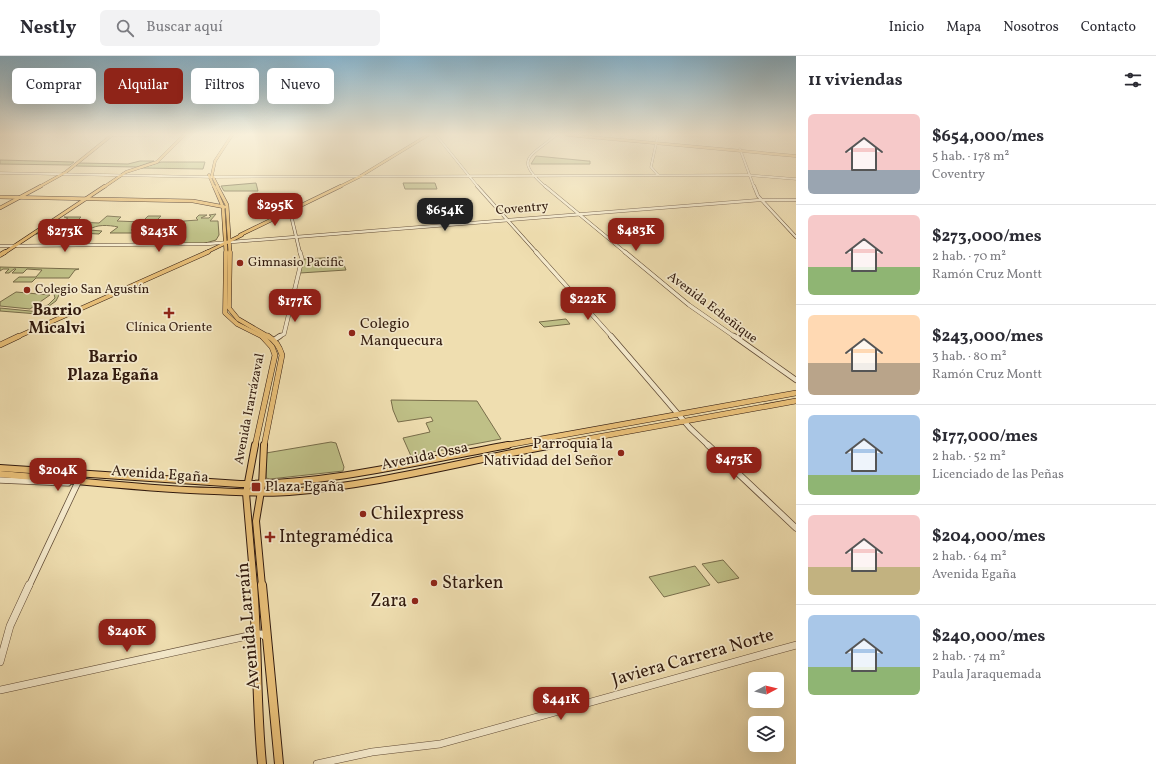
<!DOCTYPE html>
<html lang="es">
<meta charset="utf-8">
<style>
:root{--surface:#fff;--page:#f2f2f3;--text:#2b2b33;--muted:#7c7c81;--line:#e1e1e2;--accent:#8f2418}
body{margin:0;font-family:Vollkorn,serif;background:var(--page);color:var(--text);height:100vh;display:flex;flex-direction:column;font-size:15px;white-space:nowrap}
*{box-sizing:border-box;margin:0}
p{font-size:13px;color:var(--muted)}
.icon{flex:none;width:22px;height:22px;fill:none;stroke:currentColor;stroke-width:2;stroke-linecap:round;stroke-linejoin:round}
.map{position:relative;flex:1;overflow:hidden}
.side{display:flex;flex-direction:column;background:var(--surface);width:360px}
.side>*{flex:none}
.top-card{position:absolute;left:12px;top:12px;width:380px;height:36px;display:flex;gap:8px}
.needle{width:26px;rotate:83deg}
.buttons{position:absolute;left:748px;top:616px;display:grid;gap:8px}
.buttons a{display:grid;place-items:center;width:36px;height:36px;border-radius:6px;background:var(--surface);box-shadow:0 4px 16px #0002;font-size:20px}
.price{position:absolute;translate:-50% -34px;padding:0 9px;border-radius:8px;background:var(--accent);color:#fff;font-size:13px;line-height:26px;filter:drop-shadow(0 1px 2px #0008)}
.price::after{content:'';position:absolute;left:50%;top:24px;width:12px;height:9px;margin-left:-6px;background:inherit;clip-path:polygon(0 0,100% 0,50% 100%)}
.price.current{background:#222;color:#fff}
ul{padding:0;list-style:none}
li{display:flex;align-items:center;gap:12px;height:100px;padding:0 12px}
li+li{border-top:1px solid var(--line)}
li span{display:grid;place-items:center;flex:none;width:112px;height:80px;border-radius:6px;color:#555}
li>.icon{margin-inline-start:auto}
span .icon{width:48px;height:48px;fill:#fffc;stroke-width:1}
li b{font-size:17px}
h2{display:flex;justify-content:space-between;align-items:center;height:48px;padding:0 12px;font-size:17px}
.chip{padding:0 14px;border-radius:6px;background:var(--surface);box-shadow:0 4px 16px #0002;font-size:14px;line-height:36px}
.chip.current{background:var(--accent);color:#fff}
header{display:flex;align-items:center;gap:24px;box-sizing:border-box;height:56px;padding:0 20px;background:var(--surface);border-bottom:1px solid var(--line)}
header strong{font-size:19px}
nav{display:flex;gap:22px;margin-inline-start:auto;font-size:14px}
.search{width:280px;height:36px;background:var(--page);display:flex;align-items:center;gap:10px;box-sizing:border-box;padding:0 14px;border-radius:6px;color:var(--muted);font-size:15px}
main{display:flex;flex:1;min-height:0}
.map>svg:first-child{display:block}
.green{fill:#bfc087;stroke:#786d4a}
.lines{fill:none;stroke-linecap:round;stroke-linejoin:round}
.minor-far5-casing{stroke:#604b36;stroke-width:2.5}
.minor-far4-casing{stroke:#604b36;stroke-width:3.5}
.minor-far3-casing{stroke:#604b36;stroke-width:4.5}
.minor-far2-casing{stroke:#604b36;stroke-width:6}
.minor-far1-casing{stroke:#604b36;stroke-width:7}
.minor-casing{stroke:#604b36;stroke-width:8}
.major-far5-casing{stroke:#311a0e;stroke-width:3}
.major-far4-casing{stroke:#311a0e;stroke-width:4}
.major-far3-casing{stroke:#311a0e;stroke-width:5}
.major-far2-casing{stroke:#311a0e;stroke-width:6}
.major-far1-casing{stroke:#311a0e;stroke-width:8}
.major-casing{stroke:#311a0e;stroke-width:10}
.minor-far5{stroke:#f5eacc;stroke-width:2}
.minor-far4{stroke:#f5eacc;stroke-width:2.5}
.minor-far3{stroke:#f5eacc;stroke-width:3.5}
.minor-far2{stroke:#f5eacc;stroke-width:4.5}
.minor-far1{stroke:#f5eacc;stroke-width:5.5}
.minor{stroke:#f5eacc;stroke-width:7}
.major-far5{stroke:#e8bf78;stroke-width:2.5}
.major-far4{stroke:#e8bf78;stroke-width:3}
.major-far3{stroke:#e8bf78;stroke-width:4}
.major-far2{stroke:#e8bf78;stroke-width:5}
.major-far1{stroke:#e8bf78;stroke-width:6}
.major{stroke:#e8bf78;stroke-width:8}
.poi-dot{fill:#8f2418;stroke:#f5eacc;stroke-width:1.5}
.labels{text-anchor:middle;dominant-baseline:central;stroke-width:3.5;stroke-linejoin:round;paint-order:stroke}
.far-street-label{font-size:13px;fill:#311a0e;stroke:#f5eacc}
.far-poi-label{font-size:13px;fill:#311a0e;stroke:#f5eacc;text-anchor:start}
.poi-label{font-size:15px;fill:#311a0e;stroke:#f5eacc;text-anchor:start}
.street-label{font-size:15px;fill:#311a0e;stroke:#f5eacc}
.neighbourhood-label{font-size:16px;font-weight:bold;fill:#311a0e;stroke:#f5eacc}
.near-poi-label{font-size:18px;fill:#311a0e;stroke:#f5eacc;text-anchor:start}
.near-street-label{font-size:18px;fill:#311a0e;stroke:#f5eacc}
</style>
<header>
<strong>Nestly</strong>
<div class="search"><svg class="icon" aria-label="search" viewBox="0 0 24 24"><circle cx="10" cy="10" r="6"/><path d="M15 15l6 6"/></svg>Buscar aquí</div>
<nav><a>Inicio</a><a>Mapa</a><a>Nosotros</a><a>Contacto</a></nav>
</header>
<main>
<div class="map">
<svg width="796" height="708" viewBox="0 0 796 708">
<rect width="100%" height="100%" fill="#efdeb0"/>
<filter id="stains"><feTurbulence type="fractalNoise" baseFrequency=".005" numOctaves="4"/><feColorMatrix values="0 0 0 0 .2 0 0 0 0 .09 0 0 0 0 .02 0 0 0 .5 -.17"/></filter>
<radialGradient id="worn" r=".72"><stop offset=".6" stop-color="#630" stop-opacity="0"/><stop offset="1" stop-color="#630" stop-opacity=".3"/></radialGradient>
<g class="green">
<polygon points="536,100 588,105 590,105 590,108 531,108"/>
<polygon points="0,104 74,106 70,109 0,108"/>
<polygon points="140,105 154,105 137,111 76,110 79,107 128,108"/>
<polygon points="161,106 205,106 203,113 141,112"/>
<polygon points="256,127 258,135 224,135 221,130"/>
<polygon points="403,127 435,127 437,133 405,133"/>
<polygon points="216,158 210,165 218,165 219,179 216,184 202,188 151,188 157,182 153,181 170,166 198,164 196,162 199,159 207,159 201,162 209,162 211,160 209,159"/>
<path d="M107,160L121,161L117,165L142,166L148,160H161L157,164H170L164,170H136L131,174H145L142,177H110L118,171C109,169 96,168 89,174L102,175L99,178L61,176L68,171H65C58,176 55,175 46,175C43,176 40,178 36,178L53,167L61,166L68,162L64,161H81L76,166L99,167Z"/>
<polygon points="341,201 346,214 300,217 304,203"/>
<polygon points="0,211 79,213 75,214 69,222 36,222 32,226 13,226 19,221 36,221 42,214 27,213 23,217 12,217 16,213 14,213 9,217 5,217 9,213 3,213 0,215"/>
<polygon points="16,236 50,239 30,253 0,250 0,246"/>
<polygon points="47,237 60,237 56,245 38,258 0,255 0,252 40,256 42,254 35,254 48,249 55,242 54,238"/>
<polygon points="566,263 570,268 544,271 539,266"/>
<polygon points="391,344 477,345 501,383 411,400 403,382 430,376 426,367 433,365 431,361 398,366 393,354"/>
<polygon points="331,386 336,387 344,411 343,415 270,423 266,422 266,397"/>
<polygon points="723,504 739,522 718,527 702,508"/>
<polygon points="695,510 710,529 664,541 649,521"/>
</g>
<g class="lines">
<g class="minor-far5-casing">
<g id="minor-far5">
<polyline points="112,79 151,79"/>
<polyline points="436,79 478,131"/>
<polyline points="658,79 651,111 658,119"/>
<polyline points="740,93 754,131"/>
<polyline points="0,117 213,121 747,119 796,123"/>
<path d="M546,131C513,103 530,101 556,79"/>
</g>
</g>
<g class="minor-far4-casing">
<g id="minor-far4">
<polyline points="477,130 537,197"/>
<polyline points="545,130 626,197"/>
<polyline points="754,130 758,140 796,181"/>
<polyline points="290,155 300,197"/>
<polyline points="0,190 207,188 760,144 796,144"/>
</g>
</g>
<g class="minor-far3-casing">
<g id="minor-far3">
<polyline points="536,196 612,281"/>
<polyline points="625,196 689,249 735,281"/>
<polyline points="278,281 284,278 302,203 300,196"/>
</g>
</g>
<g class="minor-far2-casing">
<g id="minor-far2">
<polyline points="611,280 690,372 709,390"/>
<polyline points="734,280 796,324"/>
<polyline points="274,284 280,280"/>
</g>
</g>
<g class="minor-far1-casing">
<g id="minor-far1">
<polyline points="708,389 796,472"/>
<polyline points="0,424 68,427"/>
<polyline points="29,530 78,426 76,426"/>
</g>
</g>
<g class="minor-casing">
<g id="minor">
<polyline points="0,606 10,570 29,529"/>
<polyline points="0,634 257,578 262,578 266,581"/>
<polyline points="317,708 372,696 440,688 796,589"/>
</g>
</g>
<g class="major-far5-casing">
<g id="major-far5">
<polyline points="567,79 796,100"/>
<polyline points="209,119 214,131"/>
<polyline points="39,131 66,116 112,79"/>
<polyline points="104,131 126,116 157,106 184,79"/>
<polyline points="218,131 212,119 215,105 232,79"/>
<polyline points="339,131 359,121 428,79"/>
</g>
</g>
<g class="major-far4-casing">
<g id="major-far4">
<polyline points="214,130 223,151 226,197"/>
<polyline points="217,130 227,149 230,197"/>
<polyline points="0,141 193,145 225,151"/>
<polyline points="0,152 41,130"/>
<polyline points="240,179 341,130"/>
<polyline points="4,197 105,130"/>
<polyline points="205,197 242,179"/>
</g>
</g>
<g class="major-far3-casing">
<g id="major-far3">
<polyline points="226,196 225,257 237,268 263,281"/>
<polyline points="230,196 229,252 238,263 269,281"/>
<polyline points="0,199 5,196"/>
<polyline points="17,281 208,196"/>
</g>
</g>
<g class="major-far2-casing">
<g id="major-far2">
<polyline points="0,289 19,280"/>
<polyline points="255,390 275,299 272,291 262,280"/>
<path d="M264,390L282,299C279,290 276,285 268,280"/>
<polyline points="502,390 796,337"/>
<polyline points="548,390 796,345"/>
</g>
</g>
<g class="major-far1-casing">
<g id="major-far1">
<path d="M0,412L240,428C330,428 420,405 508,389"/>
<path d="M0,418C71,424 142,433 214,435C239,436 264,438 289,436C378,429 465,405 553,389"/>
<polyline points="254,530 246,437 255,389"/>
<polyline points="262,530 256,465 262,429 264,389"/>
</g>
</g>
<g class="major-casing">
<g id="major">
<path d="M253,529C258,588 256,648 262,708"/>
<polyline points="262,529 279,708"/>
</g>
</g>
<use href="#minor-far5" class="minor-far5"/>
<use href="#minor-far4" class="minor-far4"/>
<use href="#minor-far3" class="minor-far3"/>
<use href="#minor-far2" class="minor-far2"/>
<use href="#minor-far1" class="minor-far1"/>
<use href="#minor" class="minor"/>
<use href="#major-far5" class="major-far5"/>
<use href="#major-far4" class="major-far4"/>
<use href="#major-far3" class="major-far3"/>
<use href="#major-far2" class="major-far2"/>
<use href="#major-far1" class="major-far1"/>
<use href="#major" class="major"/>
</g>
<linearGradient id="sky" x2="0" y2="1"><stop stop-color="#89b7d1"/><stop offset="0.44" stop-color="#f8f0db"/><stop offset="1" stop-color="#f8f0db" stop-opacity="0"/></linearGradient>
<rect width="796" height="178" fill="url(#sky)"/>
<g class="poi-dot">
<circle cx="240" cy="207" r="4"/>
<circle cx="27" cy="234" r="4"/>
<path d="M167 251h4v4h4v4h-4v4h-4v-4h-4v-4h4z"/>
<circle cx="352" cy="277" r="4"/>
<circle cx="621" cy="397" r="4"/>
<rect x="251" y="426" width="10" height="10" rx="2"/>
<circle cx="363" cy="458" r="4"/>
<path d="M268 475h4v4h4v4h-4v4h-4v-4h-4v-4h4z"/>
<circle cx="434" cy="527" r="4"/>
<circle cx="415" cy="545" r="4"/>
</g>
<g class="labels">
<g class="far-street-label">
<text transform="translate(522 153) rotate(-5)">Coventry</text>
<text transform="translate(712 252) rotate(37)">Avenida Echeñique</text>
<text transform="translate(250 353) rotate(-79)">Avenida Irarrázaval</text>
</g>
<g class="far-poi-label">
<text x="248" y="207">Gimnasio Pacific</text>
<text x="35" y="234">Colegio San Agustín</text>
<text x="169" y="272" text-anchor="middle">Clínica Oriente</text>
</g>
<g class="poi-label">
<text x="360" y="268">Colegio<tspan x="360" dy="17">Manquecura</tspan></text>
<text x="613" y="388" text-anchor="end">Parroquia la<tspan x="613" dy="17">Natividad del Señor</tspan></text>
<text x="265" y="431">Plaza Egaña</text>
</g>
<g class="street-label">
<text transform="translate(425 401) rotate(-12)">Avenida Ossa</text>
<text transform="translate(160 419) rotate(4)">Avenida Egaña</text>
</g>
<g class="neighbourhood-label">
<text x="57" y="255">Barrio<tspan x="57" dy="18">Micalvi</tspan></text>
<text x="113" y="302">Barrio<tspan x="113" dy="18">Plaza Egaña</tspan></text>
</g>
<g class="near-poi-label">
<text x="371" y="458">Chilexpress</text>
<text x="279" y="481">Integramédica</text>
<text x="442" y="527">Starken</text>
<text x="407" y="545" text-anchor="end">Zara</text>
</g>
<g class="near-street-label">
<text transform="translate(249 570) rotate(-95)">Avenida Larraín</text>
<text transform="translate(693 602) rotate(-16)">Javiera Carrera Norte</text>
</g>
</g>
<rect width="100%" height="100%" filter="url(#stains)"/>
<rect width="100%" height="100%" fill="url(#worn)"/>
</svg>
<div class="buttons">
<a><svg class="needle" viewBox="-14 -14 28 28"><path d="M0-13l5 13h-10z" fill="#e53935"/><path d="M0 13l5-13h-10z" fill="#7c7c81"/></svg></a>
<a><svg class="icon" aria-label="layers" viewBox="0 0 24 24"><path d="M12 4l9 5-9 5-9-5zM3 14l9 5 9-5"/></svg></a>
</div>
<b class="price" style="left:275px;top:171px">$295K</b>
<b class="price current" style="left:445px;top:176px">$654K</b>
<b class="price" style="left:636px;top:196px">$483K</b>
<b class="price" style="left:65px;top:197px">$273K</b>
<b class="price" style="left:159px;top:197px">$243K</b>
<b class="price" style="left:588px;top:265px">$222K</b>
<b class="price" style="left:295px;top:267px">$177K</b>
<b class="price" style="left:734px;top:425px">$473K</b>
<b class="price" style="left:58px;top:436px">$204K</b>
<b class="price" style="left:127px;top:597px">$240K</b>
<b class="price" style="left:561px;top:665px">$441K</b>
<div class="top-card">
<a class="chip">Comprar</a>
<a class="chip current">Alquilar</a>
<a class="chip">Filtros</a>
<a class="chip">Nuevo</a>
</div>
</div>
<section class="side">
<h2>11 viviendas<svg class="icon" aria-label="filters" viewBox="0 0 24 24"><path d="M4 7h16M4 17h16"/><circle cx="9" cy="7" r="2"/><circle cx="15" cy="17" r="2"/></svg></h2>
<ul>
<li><span style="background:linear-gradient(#f6c9c9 70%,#9aa5b1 0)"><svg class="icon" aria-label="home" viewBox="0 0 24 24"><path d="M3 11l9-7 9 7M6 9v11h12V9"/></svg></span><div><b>$654,000/mes</b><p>5 hab. · 178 m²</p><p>Coventry</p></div></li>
<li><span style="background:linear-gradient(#f6c9c9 65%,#8fb573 0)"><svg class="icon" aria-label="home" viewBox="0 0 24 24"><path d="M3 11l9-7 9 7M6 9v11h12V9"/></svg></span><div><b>$273,000/mes</b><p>2 hab. · 70 m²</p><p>Ramón Cruz Montt</p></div></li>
<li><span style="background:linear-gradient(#ffd9b3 60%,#b9a48a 0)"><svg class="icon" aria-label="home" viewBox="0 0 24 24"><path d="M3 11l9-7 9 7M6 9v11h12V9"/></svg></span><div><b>$243,000/mes</b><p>3 hab. · 80 m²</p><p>Ramón Cruz Montt</p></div></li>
<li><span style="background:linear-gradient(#a9c7e8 75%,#8fb573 0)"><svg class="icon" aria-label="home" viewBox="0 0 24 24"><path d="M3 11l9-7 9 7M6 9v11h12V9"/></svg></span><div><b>$177,000/mes</b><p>2 hab. · 52 m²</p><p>Licenciado de las Peñas</p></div></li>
<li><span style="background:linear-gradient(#f6c9c9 65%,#c2b280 0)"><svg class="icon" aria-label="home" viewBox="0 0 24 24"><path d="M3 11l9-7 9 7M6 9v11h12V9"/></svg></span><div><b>$204,000/mes</b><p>2 hab. · 64 m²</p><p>Avenida Egaña</p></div></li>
<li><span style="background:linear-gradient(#a9c7e8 65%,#8fb573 0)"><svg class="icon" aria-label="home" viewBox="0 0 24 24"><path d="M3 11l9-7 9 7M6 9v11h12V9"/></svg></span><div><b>$240,000/mes</b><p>2 hab. · 74 m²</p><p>Paula Jaraquemada</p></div></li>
</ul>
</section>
</main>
